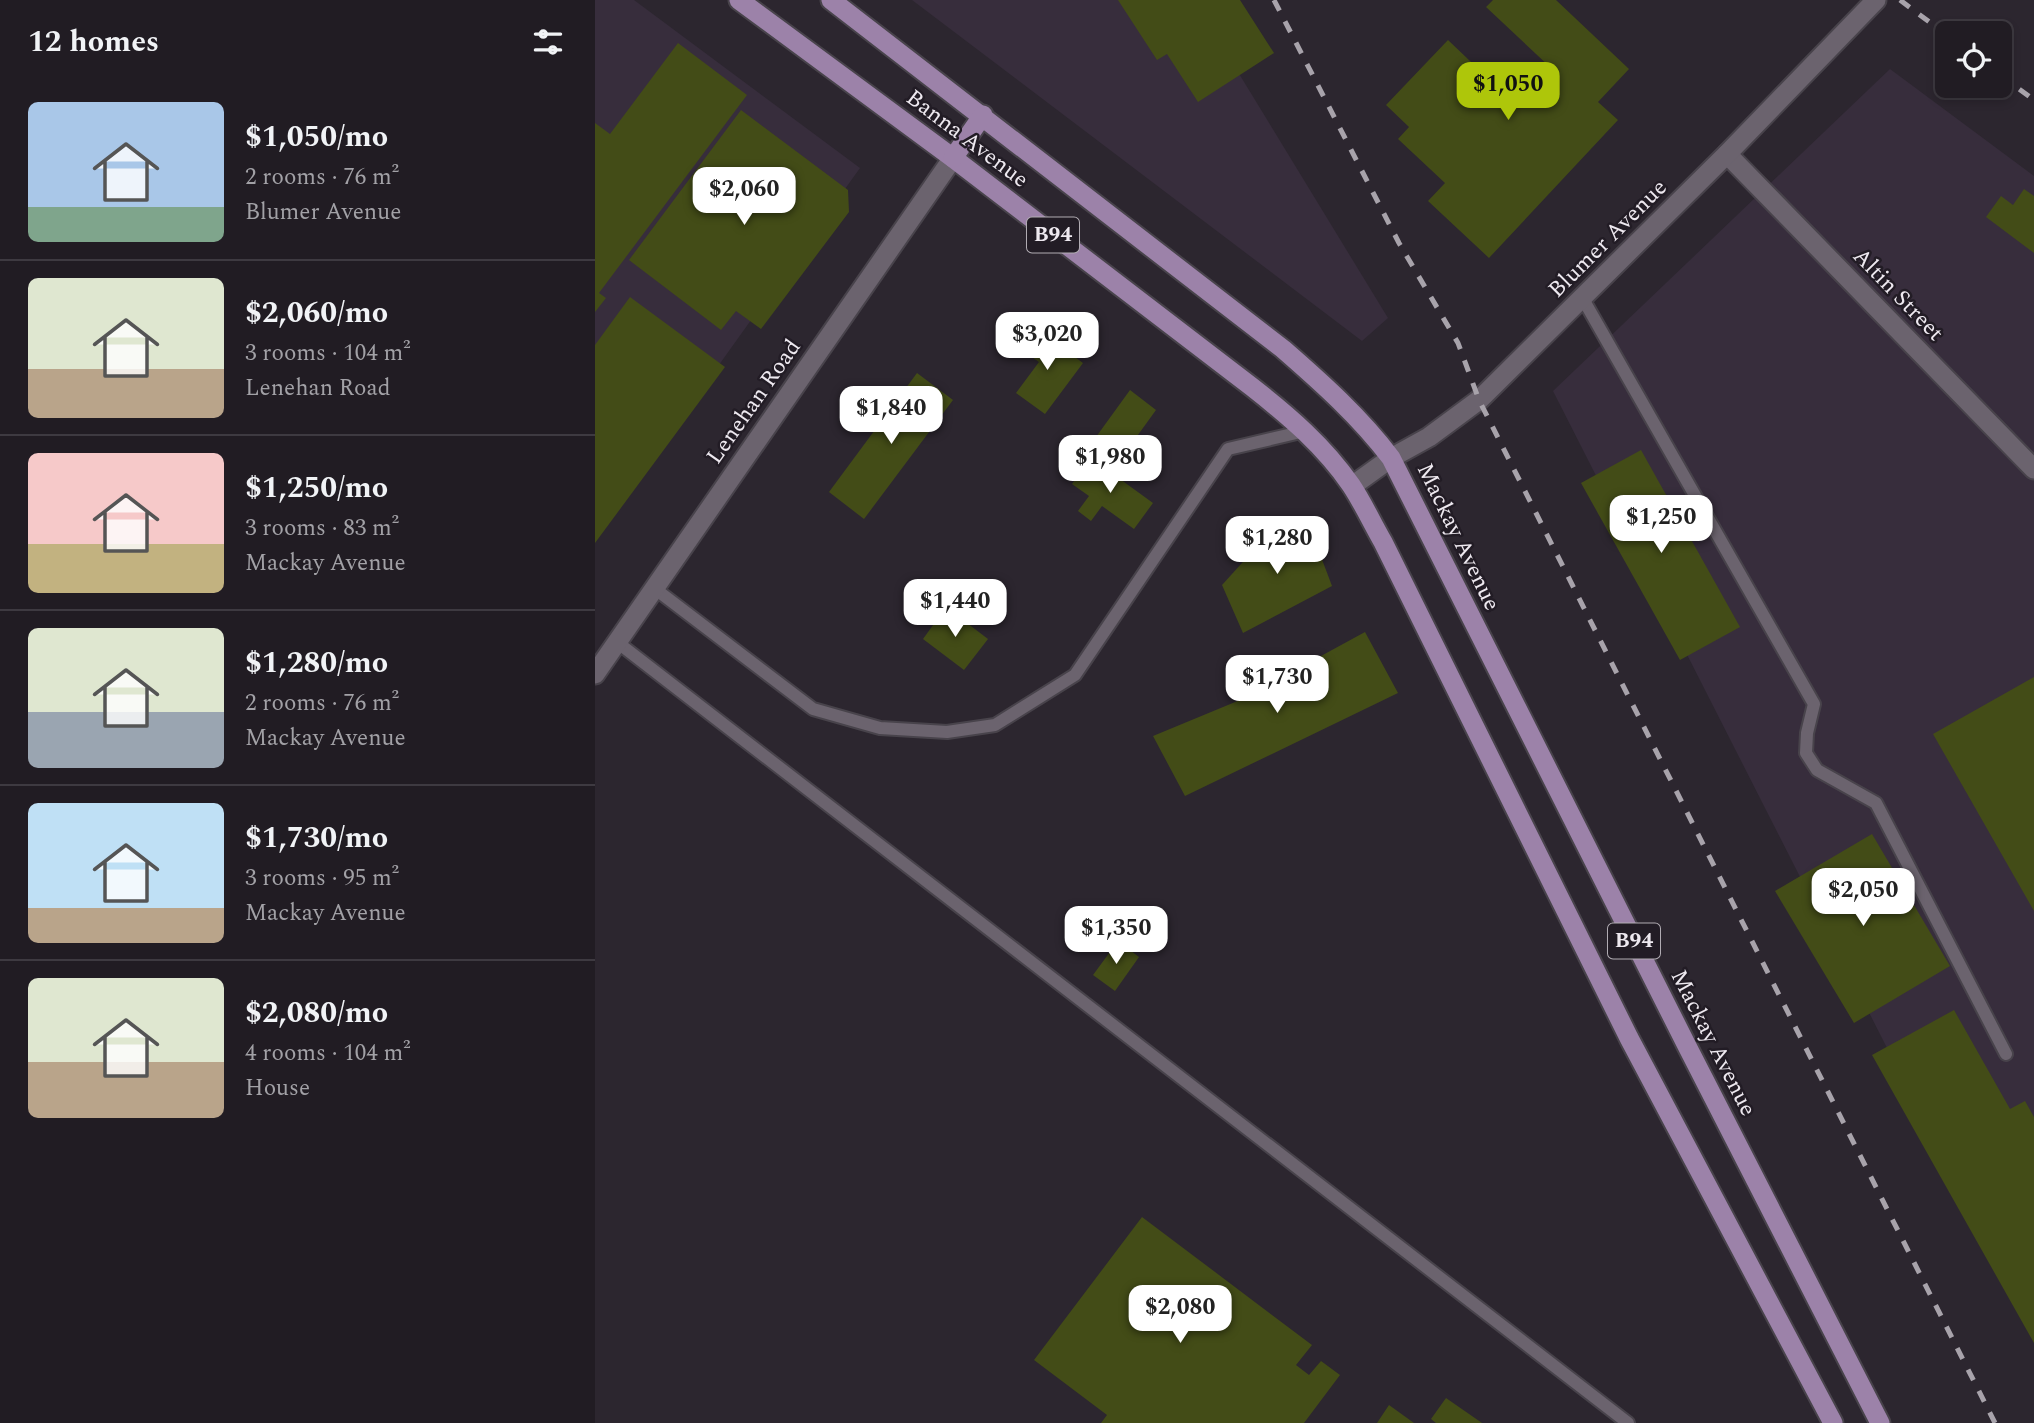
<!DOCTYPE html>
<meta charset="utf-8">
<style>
:root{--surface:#211c23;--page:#2d2930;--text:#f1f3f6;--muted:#a2a1a6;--line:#3e3a41;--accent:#aec60a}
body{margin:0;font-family:Spectral,serif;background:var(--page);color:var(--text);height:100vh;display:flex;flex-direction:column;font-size:26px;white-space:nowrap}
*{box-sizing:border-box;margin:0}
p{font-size:23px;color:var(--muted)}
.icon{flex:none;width:38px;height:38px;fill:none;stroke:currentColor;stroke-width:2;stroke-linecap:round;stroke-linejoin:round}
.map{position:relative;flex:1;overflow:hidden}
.panel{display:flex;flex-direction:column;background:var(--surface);width:595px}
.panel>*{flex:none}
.fabs{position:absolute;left:1340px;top:21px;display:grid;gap:14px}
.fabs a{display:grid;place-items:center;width:77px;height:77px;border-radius:10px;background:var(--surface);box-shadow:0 4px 10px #0003,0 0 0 2px var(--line);font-size:35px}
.price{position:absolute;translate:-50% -60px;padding:0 16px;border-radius:14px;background:#fff;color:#222;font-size:23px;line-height:46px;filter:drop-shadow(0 2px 4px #0008)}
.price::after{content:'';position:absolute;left:50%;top:42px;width:21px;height:16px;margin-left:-10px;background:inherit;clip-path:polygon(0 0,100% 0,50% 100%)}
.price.current{background:var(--accent);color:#111}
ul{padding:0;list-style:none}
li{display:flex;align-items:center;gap:21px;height:175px;padding:0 28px}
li+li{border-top:2px solid var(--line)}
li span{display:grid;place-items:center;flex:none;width:196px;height:140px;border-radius:10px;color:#555}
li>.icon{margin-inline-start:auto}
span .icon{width:84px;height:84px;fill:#fffc;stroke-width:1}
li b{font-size:30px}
h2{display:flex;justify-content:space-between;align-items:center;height:84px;padding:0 28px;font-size:30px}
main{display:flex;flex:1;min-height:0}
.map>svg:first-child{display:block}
.built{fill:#372d3c}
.building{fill:#434c17}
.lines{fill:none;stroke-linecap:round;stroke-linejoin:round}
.service-casing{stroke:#48434b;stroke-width:16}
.minor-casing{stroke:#48434b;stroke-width:23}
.primary-casing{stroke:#48434b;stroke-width:23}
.service{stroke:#6b636e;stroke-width:12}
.minor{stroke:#6b636e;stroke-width:19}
.primary{stroke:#9c82a9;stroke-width:19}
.rail{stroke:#a8a3ab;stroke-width:5;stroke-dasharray:12 12;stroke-linecap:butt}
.labels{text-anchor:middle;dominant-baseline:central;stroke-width:5;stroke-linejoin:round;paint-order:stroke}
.shield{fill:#221c25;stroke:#b1acb3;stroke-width:2}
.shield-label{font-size:21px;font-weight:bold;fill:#eee9f0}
.street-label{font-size:23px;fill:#eee9f0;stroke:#221c25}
</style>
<main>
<section class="panel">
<h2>12 homes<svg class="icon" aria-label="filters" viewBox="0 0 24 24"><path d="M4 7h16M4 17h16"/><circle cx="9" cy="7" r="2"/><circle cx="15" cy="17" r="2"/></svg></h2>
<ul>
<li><span style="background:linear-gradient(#a9c7e8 75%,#7fa58c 0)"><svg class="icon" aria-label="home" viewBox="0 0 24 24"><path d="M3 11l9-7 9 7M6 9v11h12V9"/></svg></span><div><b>$1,050/mo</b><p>2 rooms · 76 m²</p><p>Blumer Avenue</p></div></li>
<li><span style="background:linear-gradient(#dfe7d0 65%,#b9a48a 0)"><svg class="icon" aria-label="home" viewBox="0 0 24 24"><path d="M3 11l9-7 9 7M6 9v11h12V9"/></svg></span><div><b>$2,060/mo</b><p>3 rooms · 104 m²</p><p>Lenehan Road</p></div></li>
<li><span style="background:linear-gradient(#f6c9c9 65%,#c2b280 0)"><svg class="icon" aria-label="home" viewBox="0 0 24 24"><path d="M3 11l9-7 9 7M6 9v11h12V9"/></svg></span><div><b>$1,250/mo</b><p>3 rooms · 83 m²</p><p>Mackay Avenue</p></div></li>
<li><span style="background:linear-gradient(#dfe7d0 60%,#9aa5b1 0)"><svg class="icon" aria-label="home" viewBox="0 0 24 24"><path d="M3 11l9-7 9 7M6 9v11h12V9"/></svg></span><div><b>$1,280/mo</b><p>2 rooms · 76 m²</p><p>Mackay Avenue</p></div></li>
<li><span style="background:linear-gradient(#bfe0f5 75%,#b9a48a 0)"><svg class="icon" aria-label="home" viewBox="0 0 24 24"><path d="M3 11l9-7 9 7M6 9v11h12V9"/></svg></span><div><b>$1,730/mo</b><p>3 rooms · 95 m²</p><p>Mackay Avenue</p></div></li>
<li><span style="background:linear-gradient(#dfe7d0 60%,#b9a48a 0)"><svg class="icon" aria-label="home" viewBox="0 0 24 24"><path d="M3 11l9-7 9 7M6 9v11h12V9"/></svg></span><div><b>$2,080/mo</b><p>4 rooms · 104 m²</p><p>House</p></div></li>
</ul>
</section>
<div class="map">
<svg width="1439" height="1423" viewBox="0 0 1439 1423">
<rect width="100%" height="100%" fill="#2c262f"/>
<g class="built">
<polygon points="0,0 39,0 265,168 0,538"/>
<polygon points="317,0 599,0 793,318 767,341"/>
<polygon points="1295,69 1439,176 1439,1337 958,391"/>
</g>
<g class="building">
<polygon points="523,0 645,0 679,53 603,102 572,54 562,60"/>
<polygon points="898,0 961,0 1034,69 1003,102 1023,120 894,258 833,201 850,183 803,139 814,127 791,105 853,40 896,81 932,96 957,69 891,7"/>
<polygon points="83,43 152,95 4,293 11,298 0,312 0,123 15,134"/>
<polygon points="146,110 253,190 254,212 166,329 141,311 126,330 34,260"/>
<polygon points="1429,189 1439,196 1439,253 1391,217 1406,196 1418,205"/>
<polygon points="35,297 130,367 0,543 0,345"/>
<polygon points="442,329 488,363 450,414 421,393 444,362 427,350"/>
<polygon points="322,373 358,400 269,519 234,492"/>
<polygon points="535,390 561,410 527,457 501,437"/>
<polygon points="1046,450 1145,627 1085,660 986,483"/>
<polygon points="496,458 558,503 539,529 507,506 496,521 483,511 494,496 477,484"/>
<polygon points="711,517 737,586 648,633 627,585 666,542"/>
<polygon points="351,607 393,639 369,670 328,639"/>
<polygon points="770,632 803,693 590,796 558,736 645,700"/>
<polygon points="1439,677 1439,911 1338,734"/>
<polygon points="1277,834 1355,966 1259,1023 1180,891"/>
<polygon points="523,941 544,957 520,991 498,975"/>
<polygon points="1359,1010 1415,1109 1430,1101 1439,1117 1439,1343 1277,1055"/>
<polygon points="547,1217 717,1345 701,1365 714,1375 726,1361 745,1375 709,1423 506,1423 512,1415 439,1360"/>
<polygon points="851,1398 887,1423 841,1423 836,1419"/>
<polygon points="794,1405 819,1423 782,1423"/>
</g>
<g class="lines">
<g class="service-casing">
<g id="service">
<polyline points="988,299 1219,704 1212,733 1211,753 1222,770 1281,803 1411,1054"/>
<polyline points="59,588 218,709 285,728 352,732 400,725 480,675 633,449 710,431"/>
<polyline points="22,642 1033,1423"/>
</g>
</g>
<g class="minor-casing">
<g id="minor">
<polyline points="1132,154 1439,469"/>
<polyline points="757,486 796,458 834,437 884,400 1132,154 1281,0"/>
<polyline points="0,674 358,158"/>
</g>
</g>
<g class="primary-casing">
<g id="primary">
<path d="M144,0L358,158L657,387C694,416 729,446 756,485C768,503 777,523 788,542L1034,1038L1238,1423"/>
<path d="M236,0L688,349C727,383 765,417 796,458L1092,1046L1285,1423"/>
<polyline points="358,158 388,115"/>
</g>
</g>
<use href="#service" class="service"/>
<use href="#minor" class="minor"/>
<use href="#primary" class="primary"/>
<g class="rail">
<polyline points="679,0 804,243 863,343 884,400 1400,1423"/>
<polyline points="1305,0 1353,36"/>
<polyline points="1405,75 1439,100"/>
</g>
</g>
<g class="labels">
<g class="shield">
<rect x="432" y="217.5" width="52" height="35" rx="5"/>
<rect x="1013" y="923.5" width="52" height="35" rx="5"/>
</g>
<g class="shield-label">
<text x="458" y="235">B94</text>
<text x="1039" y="941">B94</text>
</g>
<g class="street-label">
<text transform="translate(372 139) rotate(37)">Banna Avenue</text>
<text transform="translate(1013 239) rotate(-45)">Blumer Avenue</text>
<text transform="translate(1303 295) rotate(46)">Altin Street</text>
<text transform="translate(159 402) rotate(-55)">Lenehan Road</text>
<text transform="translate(863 537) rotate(64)">Mackay Avenue</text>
<text transform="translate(1118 1043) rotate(63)">Mackay Avenue</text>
</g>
</g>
</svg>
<div class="fabs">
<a><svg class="icon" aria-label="locate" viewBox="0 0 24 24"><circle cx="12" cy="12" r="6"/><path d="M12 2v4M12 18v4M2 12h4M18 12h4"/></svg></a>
</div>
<b class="price current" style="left:913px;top:122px">$1,050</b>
<b class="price" style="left:149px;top:227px">$2,060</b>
<b class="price" style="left:452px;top:372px">$3,020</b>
<b class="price" style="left:296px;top:446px">$1,840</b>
<b class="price" style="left:515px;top:495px">$1,980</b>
<b class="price" style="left:1066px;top:555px">$1,250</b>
<b class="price" style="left:682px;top:576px">$1,280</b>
<b class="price" style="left:360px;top:639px">$1,440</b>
<b class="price" style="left:682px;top:715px">$1,730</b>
<b class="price" style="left:1268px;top:928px">$2,050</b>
<b class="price" style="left:521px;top:966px">$1,350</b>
<b class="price" style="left:585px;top:1345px">$2,080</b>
</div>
</main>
